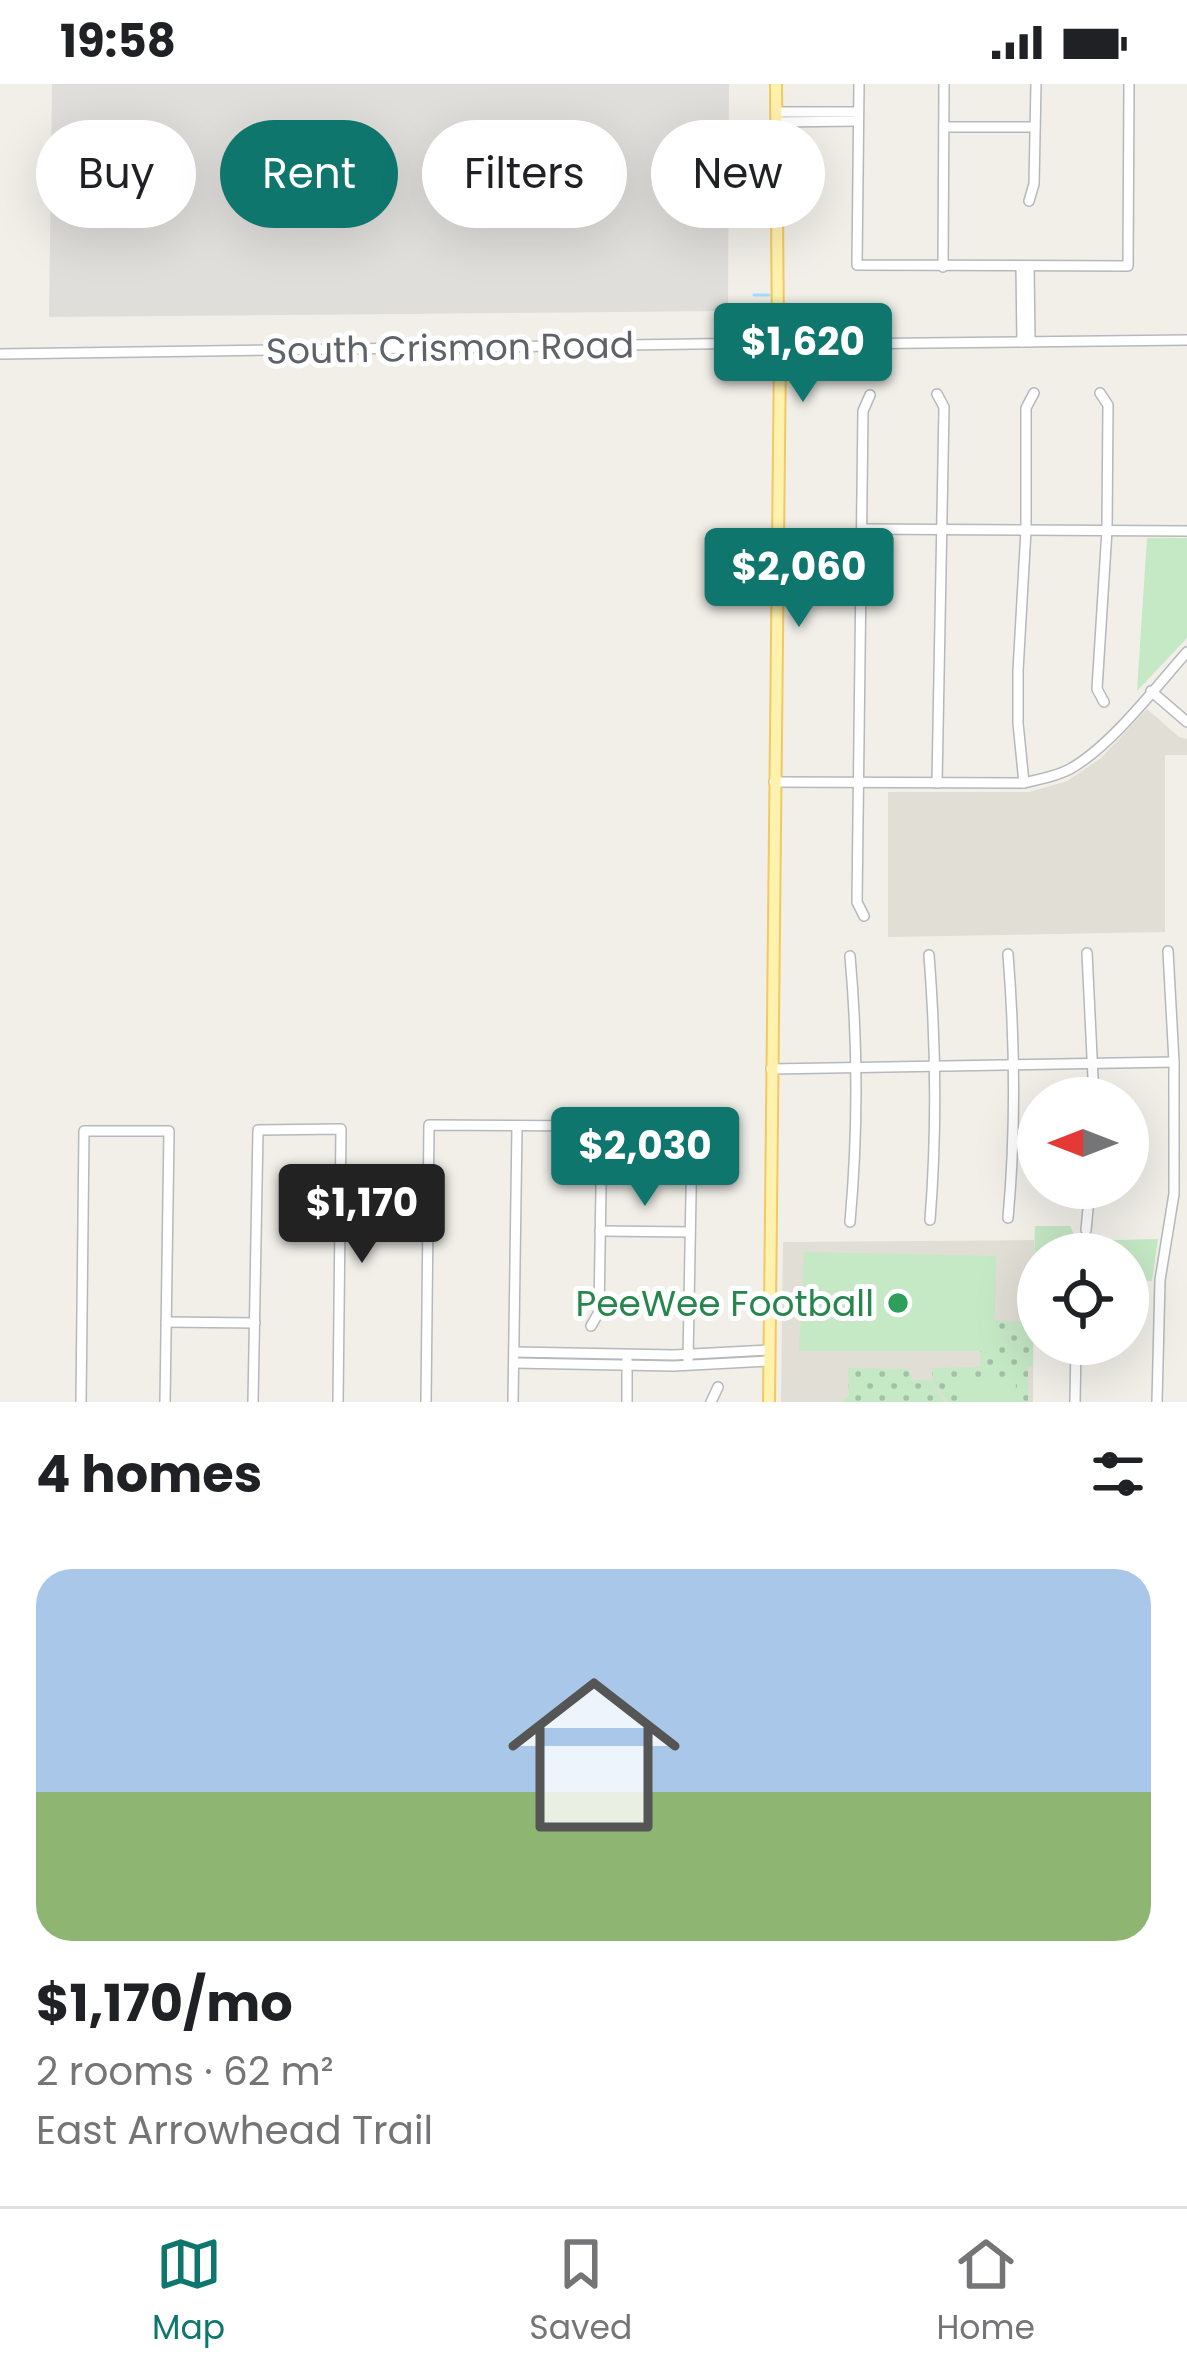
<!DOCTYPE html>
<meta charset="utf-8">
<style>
:root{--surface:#fff;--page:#f2f2f2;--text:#202124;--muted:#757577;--line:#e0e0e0;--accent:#0f766e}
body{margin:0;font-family:Poppins,sans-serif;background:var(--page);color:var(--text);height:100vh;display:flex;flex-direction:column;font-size:45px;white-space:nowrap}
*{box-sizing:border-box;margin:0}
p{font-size:39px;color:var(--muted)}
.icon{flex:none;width:66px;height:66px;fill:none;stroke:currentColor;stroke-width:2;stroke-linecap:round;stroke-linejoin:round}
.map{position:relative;height:1318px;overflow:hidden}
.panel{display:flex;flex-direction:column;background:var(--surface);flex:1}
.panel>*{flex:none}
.top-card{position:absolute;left:36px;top:36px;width:1116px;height:108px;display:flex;gap:24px}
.needle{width:78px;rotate:270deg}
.controls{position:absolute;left:1017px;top:993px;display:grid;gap:24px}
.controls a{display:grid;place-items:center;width:132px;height:132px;border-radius:50%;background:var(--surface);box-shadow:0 12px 48px #0002;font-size:60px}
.price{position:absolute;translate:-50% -102px;padding:0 27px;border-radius:12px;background:var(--accent);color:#fff;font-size:39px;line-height:78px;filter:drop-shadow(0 3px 6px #0008)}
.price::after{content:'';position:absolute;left:50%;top:72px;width:36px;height:27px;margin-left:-18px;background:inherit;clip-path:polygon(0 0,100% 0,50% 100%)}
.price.selected{background:#222;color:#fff}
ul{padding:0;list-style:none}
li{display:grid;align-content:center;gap:24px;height:636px;padding:0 36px}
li+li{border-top:3px solid var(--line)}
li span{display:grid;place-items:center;height:372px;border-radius:36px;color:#555}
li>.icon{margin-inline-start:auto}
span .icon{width:216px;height:216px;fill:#fffc;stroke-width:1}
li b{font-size:51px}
h2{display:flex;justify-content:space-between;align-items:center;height:144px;padding:0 36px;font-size:51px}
.chip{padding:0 42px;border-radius:54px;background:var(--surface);box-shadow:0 12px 48px #0002;font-size:42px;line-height:108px}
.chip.selected{background:var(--accent);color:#fff}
.status{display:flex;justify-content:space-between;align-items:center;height:84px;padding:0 60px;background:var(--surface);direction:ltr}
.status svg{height:33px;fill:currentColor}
.tab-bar{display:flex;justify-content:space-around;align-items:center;height:168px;border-top:3px solid var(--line);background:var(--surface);font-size:33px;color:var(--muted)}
.tab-bar a{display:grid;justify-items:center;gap:6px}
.tab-bar .selected{color:var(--accent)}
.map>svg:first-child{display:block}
.industrial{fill:#e0deda}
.education{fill:#e1ded6}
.grass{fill:url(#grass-dots)}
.park{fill:#c5e8c5}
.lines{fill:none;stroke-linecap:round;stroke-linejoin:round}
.stream{stroke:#aadaff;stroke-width:3}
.minor-casing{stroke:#b5b8bc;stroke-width:12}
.major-casing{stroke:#f2c960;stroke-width:14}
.minor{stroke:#fff;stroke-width:9}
.major{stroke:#fff2af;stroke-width:10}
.leisure-dot{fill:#2e9e5b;stroke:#fff;stroke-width:4.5}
.labels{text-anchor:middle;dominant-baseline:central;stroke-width:10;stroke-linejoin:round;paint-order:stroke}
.street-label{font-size:36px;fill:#5f6368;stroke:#fff}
.leisure-label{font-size:36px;fill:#27864d;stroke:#fff;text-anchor:end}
</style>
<div class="status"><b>19:58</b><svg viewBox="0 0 49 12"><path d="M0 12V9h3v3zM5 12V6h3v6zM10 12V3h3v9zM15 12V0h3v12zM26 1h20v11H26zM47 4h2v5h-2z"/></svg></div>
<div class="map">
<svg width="1187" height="1318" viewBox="0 0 1187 1318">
<defs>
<pattern id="grass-dots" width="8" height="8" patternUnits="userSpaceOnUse" patternTransform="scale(3)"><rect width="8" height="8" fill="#c5e8c5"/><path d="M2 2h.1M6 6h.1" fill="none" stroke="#a3c0a4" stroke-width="1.8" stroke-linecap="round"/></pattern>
</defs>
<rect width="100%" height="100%" fill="#f1efe8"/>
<polygon class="industrial" points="52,0 729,0 728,227 49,233"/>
<g class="education">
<polygon points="1147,625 1179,653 1187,655 1187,671 1165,671 1165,848 888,853 888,708 1029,708 1067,697 1101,674"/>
<polygon points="1034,1156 1033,1318 781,1318 783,1158"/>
</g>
<g class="grass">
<polygon points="980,1236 1033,1238 1033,1282 1028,1283 1028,1318 948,1318 933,1299 932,1284 980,1283"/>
<polygon points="848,1284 909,1285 912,1296 930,1296 945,1318 842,1318 849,1312"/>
</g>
<g class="park">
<polygon points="1147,454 1187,454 1187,554 1137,607"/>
<polygon points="1035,1142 1070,1142 1075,1153 1085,1157 1158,1155 1152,1197 1128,1196 1128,1170 1038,1170 1038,1182 1034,1182"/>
<polygon points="804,1168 996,1172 994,1267 799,1267"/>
<polygon points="959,1299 1016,1299 1015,1318 959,1318"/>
</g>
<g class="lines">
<polyline class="stream" points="754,211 769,211"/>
<g class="minor-casing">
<g id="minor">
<polyline points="859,0 857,181 1128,182 1129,0"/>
<polyline points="776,28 858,28"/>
<polyline points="776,38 858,37"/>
<polyline points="944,43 1035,43"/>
<polyline points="1029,117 1034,100 1036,0"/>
<polyline points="943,183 944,0"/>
<polyline points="1021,183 1022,258"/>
<polyline points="1029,183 1030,258"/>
<polyline points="0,270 763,259 778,254 833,260 1187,256"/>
<polyline points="1100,309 1108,321 1107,446 1097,605 1104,618"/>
<polyline points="937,310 944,323 937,699"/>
<polyline points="862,445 1187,447"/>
<polyline points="1151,607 1187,638"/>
<path d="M774,698L1024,699C1040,695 1055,693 1070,685C1111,662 1155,604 1187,568"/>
<polyline points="1024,699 1018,639 1018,587 1026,446 1026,324 1034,309"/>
<polyline points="864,832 857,818 863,327 870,311"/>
<polyline points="1087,869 1094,1014"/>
<path d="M1008,870C1015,959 1016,1046 1008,1134"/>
<path d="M929,871C936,960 937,1047 930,1136"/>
<path d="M850,872C858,961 858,1049 850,1138"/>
<polyline points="771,985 1174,978"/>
<polyline points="1086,1146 1090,1104"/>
<polyline points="600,1147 690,1148"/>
<polyline points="166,1238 255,1239"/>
<polyline points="514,1268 674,1271 769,1266"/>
<polyline points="688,1276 692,1055 700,1039"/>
<polyline points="514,1279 674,1282 769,1277"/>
<polyline points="81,1318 84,1047 169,1047 165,1318"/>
<polyline points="253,1318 258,1046 341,1045 338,1318"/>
<polyline points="426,1318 429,1041 602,1042 599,1228 591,1242"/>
<polyline points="513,1318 517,1042"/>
<polyline points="627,1318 627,1275"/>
<polyline points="711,1318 718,1303"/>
<polyline points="1075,1318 1076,1260"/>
<polyline points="1157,1318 1160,1196 1174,1110 1174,978 1168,867"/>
</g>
</g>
<g class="major-casing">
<polyline id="major" points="769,1318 780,269 778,254 776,0"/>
</g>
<use href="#minor" class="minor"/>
<use href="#major" class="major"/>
</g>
<circle class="leisure-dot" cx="898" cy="1219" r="12"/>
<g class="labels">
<g class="street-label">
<text transform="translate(450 264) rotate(-1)">South Crismon Road</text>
</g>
<g class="leisure-label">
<text x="874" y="1219">PeeWee Football</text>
</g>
</g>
</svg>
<div class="controls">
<a><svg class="needle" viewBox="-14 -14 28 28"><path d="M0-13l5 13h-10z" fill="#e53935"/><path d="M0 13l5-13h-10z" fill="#757577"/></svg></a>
<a><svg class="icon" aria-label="locate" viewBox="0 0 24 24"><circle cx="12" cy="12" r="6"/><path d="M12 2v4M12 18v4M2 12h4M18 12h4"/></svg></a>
</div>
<b class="price" style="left:803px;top:321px">$1,620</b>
<b class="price" style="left:799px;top:546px">$2,060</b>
<b class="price" style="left:645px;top:1125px">$2,030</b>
<b class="price selected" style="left:362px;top:1182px">$1,170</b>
<div class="top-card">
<a class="chip">Buy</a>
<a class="chip selected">Rent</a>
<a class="chip">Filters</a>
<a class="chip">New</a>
</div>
</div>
<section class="panel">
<h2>4 homes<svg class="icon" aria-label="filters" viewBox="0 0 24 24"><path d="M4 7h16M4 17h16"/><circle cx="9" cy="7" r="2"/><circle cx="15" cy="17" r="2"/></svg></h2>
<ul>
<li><span style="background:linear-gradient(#a9c7e8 60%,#8fb573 0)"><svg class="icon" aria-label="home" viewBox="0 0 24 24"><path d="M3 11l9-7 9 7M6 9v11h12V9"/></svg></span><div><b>$1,170/mo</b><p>2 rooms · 62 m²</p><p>East Arrowhead Trail</p></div></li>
</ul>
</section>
<nav class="tab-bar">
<a class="selected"><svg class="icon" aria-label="map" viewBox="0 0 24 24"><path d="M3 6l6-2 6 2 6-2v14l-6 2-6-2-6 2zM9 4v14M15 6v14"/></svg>Map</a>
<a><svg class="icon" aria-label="saved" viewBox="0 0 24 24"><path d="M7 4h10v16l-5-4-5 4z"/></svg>Saved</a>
<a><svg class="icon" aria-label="home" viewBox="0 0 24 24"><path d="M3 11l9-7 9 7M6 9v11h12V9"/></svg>Home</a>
</nav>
